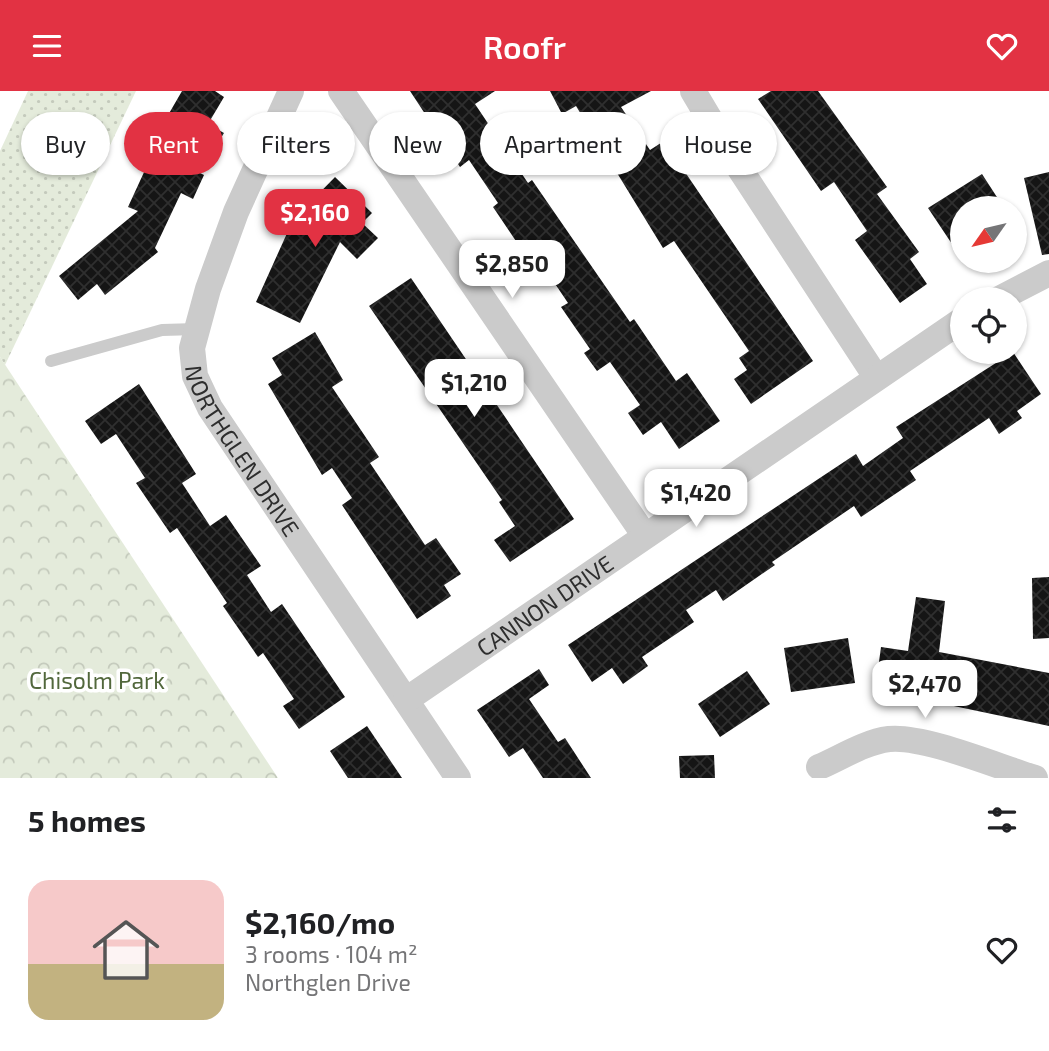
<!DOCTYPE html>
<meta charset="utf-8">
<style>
:root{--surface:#fff;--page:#f6f6f6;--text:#202124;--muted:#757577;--line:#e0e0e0;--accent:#e23243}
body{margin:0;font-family:"Exo 2",sans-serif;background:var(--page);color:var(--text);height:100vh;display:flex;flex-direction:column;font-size:26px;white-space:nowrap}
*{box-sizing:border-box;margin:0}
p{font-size:23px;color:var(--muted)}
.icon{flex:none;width:38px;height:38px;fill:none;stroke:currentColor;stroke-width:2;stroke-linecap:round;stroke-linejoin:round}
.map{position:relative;height:687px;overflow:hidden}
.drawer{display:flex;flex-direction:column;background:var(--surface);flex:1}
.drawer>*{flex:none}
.guide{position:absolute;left:21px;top:21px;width:1008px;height:63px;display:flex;gap:14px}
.needle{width:46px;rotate:236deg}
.buttons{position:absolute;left:950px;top:105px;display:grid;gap:14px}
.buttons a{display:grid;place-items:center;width:77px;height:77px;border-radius:50%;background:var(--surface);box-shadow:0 2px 5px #0004;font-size:35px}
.price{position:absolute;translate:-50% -60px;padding:0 16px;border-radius:14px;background:#fff;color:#222;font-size:23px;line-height:46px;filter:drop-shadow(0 2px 4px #0008)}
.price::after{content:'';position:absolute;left:50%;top:42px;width:21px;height:16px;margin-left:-10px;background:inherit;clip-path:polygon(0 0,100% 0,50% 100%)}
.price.on{background:var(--accent);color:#fff}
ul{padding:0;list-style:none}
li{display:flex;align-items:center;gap:21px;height:175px;padding:0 28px}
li+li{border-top:2px solid var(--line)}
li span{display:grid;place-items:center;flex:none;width:196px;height:140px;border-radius:21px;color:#555}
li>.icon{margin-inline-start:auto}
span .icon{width:84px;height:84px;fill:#fffc;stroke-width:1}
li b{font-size:30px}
h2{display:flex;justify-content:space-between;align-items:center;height:84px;padding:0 28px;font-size:30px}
.chip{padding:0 24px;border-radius:32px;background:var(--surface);box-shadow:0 2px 5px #0004;font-size:24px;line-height:63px}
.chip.on{background:var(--accent);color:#fff}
header{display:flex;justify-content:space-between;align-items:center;height:91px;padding:0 28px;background:var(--accent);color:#fff;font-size:32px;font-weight:600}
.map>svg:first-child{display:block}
.grass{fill:url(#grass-dots)}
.park{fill:url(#park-crowns)}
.building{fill:url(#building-cross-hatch)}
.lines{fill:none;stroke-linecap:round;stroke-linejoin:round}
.service{stroke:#cbcbcb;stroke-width:12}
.minor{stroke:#cbcbcb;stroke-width:26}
.labels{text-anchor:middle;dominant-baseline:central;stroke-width:7;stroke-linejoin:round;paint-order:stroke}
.street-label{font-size:23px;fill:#2e2e2e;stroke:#fff}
.park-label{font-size:23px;fill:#52683c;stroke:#fff}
</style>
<header><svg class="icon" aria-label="menu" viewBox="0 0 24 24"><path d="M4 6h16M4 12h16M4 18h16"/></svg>Roofr<svg class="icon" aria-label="heart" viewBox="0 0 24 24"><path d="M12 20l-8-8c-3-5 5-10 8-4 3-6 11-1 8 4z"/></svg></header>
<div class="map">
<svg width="1049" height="687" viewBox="0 0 1049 687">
<defs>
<pattern id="grass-dots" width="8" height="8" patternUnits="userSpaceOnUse" patternTransform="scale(1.75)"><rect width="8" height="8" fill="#e4ebdb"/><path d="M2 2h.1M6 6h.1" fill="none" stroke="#c4cabc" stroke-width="1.8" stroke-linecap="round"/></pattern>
<pattern id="park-crowns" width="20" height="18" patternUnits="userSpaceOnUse" patternTransform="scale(1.75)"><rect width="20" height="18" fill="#e4ebdb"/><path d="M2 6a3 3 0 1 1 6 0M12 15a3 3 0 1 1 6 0" fill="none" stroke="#c4cabc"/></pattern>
<pattern id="building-cross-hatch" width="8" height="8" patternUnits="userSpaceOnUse" patternTransform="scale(1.75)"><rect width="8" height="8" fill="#151515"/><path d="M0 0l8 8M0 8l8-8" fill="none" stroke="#2f2f2f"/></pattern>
</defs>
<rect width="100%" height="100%" fill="#fff"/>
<polygon class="grass" points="28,0 136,0 5,274 0,266 0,60"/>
<polygon class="park" points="0,266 278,687 0,687"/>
<g class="building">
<polygon points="182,0 215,0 224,6 208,33 224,42 200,82 204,84 193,108 181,102 155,157 158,161 105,204 97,193 78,209 59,185 138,120 128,116 163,40 160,38"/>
<polygon points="410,0 495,0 475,13 528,92 532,89 630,231 634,228 676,290 687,282 720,330 679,358 661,331 643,344 628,322 640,314 610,271 597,280 584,262 590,258 561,216 568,212 537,166 530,171 493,116 498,112 469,69 460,76"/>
<polygon points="550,0 651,0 621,16 650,59 664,50 813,270 751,313 734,288 747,279 739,267 749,260 674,150 663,157 576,15 562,23"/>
<polygon points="771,0 818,0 887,96 877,103 919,161 910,168 927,193 900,212 855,149 867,140 834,91 821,100 758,8"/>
<polygon points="1049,81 1049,163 1042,164 1024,87"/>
<polygon points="982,83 1004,117 962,117 962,168 928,117"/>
<polygon points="335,86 372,122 362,132 378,147 357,168 340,151 300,232 256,211 293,129"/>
<polygon points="411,187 574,428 510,471 494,449 515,435 499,411 502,409 369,215"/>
<polygon points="315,241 343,289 332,296 379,366 370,372 425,454 436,447 461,483 444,494 451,505 417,528 342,414 352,407 332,377 322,384 268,293 282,284 272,267"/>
<polygon points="1013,261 1041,303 1017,320 1022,327 999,343 989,327 910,380 916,389 861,426 854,415 772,471 775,474 723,510 716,499 686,519 694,531 642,566 648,575 623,593 612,577 592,591 568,554 856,363 863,375 903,347 896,336"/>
<polygon points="139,293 196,383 182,392 210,435 226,424 261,475 247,484 271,521 282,513 345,606 299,638 283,615 294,608 263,562 258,566 223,515 227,512 177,437 170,442 136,392 145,387 116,343 101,353 85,330"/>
<polygon points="1049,486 1049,547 1033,548 1032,487"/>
<polygon points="916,506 945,510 939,561 1049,582 1049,635 949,614 949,610 875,600 881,556 908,560"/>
<polygon points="848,547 855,592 791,601 784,557"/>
<polygon points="539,578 549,594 529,608 558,651 565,647 591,687 543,687 523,657 509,666 477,619"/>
<polygon points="747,580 770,613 720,646 698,613"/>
<polygon points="367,635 402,687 348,687 330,660"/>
<polygon points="714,664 715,687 680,687 679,665"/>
</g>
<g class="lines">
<polyline class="service" points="51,270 162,239 197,238"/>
<g class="minor">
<path id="s1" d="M291,0L236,121L208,198L192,257L195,285L210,317L458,687"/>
<polyline points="341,0 645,445"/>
<polyline points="693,0 734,69 876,286"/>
<polyline points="999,208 1049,182"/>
<path id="s2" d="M406,609L962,229"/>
<path d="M819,676C840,667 865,651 889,648C923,644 999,676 1035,687"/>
</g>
</g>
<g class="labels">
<g class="street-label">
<text stroke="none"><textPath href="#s1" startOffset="392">NORTHGLEN DRIVE</textPath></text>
<text stroke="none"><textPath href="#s2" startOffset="168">CANNON DRIVE</textPath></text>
</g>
<g class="park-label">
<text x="97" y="589">Chisolm Park</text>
</g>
</g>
</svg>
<div class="buttons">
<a><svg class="needle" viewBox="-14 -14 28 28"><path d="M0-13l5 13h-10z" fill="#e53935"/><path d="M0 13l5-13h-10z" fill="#757577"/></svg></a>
<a><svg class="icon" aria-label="locate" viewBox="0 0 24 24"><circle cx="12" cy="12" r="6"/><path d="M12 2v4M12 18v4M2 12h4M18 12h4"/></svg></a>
</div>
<b class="price on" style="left:315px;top:158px">$2,160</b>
<b class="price" style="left:512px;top:209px">$2,850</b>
<b class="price" style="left:474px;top:328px">$1,210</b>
<b class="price" style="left:696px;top:438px">$1,420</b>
<b class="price" style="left:925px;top:629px">$2,470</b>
<div class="guide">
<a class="chip">Buy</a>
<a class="chip on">Rent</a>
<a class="chip">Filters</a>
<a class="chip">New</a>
<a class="chip">Apartment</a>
<a class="chip">House</a>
</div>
</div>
<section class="drawer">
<h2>5 homes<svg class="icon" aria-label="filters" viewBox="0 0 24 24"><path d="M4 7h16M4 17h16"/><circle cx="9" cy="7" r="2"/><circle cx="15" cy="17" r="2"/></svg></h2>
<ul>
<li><span style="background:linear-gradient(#f6c9c9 60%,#c2b280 0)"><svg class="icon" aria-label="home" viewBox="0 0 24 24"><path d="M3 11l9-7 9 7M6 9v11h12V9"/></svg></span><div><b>$2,160/mo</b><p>3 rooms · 104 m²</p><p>Northglen Drive</p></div><svg class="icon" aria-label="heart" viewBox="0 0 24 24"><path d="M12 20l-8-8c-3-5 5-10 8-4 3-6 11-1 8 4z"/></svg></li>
</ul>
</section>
